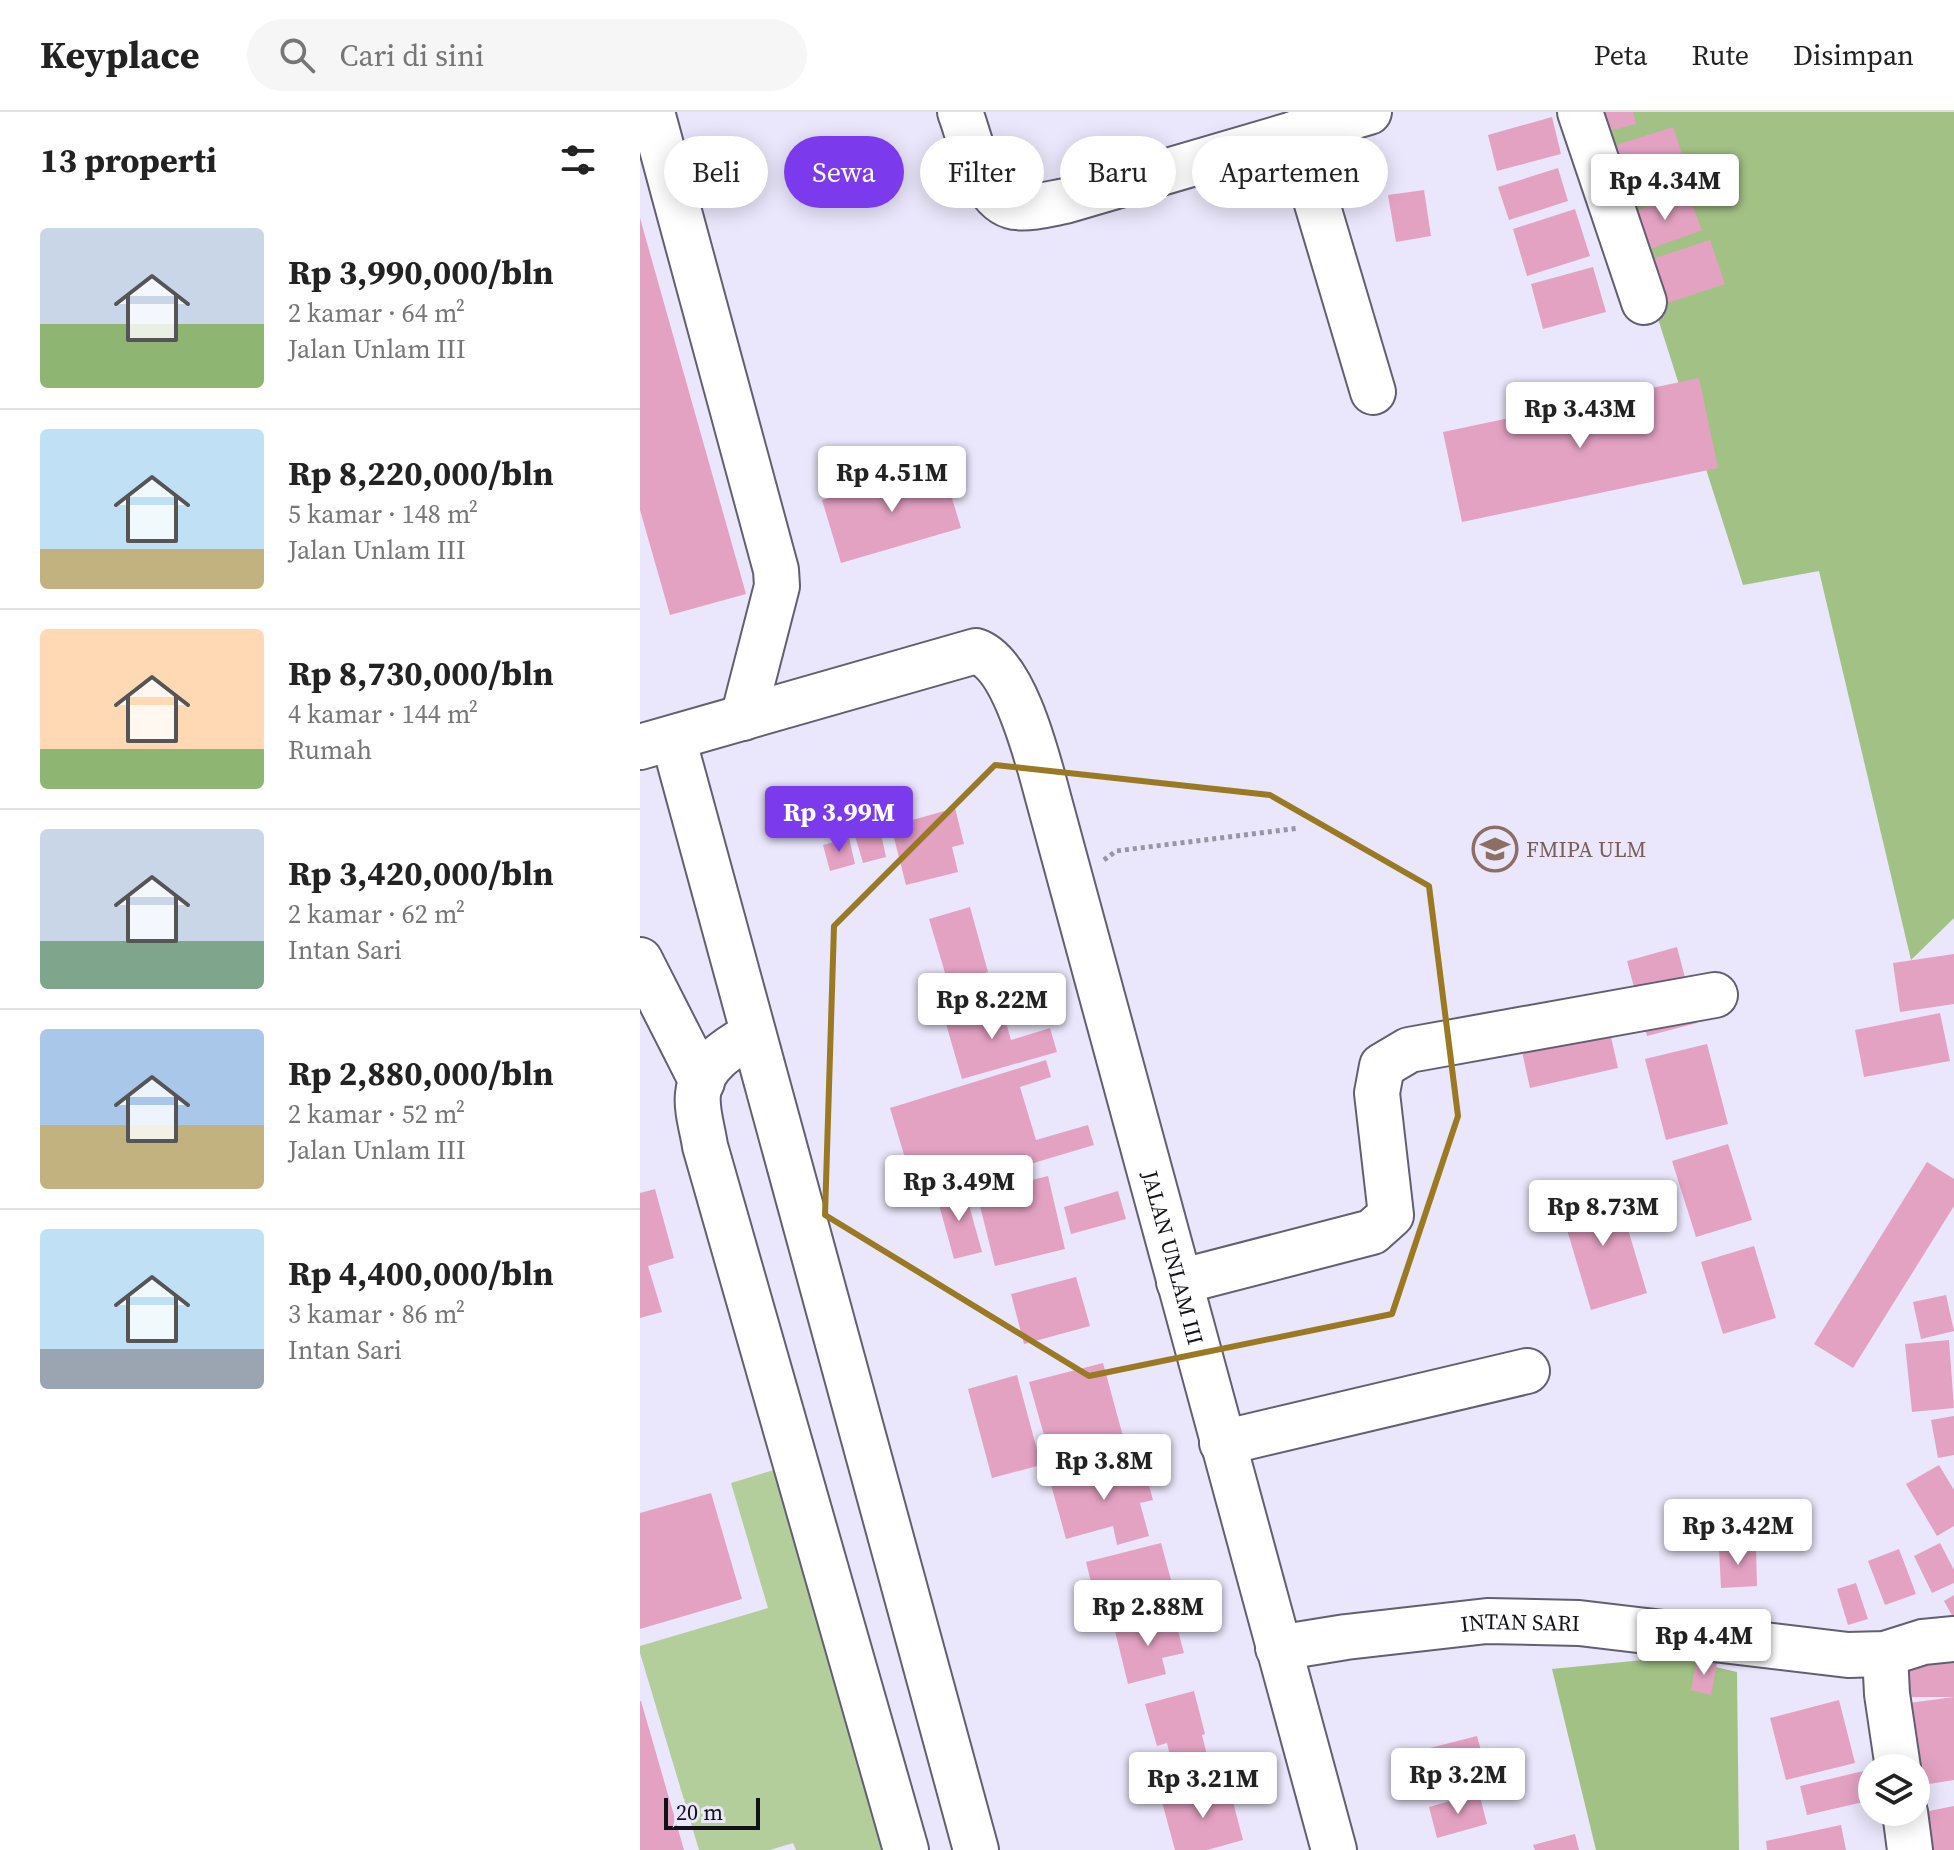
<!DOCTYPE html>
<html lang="id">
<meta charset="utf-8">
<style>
:root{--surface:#fff;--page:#f6f6f6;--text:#222;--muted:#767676;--line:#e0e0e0;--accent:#7c3aed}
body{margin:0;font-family:"Source Serif 4",serif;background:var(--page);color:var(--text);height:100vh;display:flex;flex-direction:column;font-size:30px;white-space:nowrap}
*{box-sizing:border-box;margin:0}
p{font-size:26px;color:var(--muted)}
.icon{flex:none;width:44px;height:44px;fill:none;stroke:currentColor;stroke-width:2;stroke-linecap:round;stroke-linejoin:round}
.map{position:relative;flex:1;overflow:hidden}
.details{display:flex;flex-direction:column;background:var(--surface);width:640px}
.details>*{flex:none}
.hud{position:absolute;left:24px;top:24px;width:760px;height:72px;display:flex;gap:16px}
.buttons{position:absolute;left:1218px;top:1642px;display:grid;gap:16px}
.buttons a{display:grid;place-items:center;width:72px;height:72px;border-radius:50%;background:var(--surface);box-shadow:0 4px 20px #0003;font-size:40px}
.scale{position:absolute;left:24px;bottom:20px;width:96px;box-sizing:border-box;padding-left:8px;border:4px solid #131118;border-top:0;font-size:22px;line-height:28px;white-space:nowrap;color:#131118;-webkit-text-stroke:6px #eae6fb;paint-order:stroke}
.price{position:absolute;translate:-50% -68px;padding:0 18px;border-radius:8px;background:#fff;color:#222;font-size:26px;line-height:52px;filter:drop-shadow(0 2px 4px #0008)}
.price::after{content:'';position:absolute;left:50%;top:48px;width:24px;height:18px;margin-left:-12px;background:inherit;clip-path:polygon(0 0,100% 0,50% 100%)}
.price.current{background:var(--accent);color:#fff}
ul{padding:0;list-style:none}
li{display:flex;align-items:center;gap:24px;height:200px;padding:0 40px}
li+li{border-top:2px solid var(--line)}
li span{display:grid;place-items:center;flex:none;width:224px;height:160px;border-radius:8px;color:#555}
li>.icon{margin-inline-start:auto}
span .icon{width:96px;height:96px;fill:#fffc;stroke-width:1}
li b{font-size:34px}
h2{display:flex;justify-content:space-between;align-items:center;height:96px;padding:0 40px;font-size:34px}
.pill{padding:0 28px;border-radius:36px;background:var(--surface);box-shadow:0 4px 20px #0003;font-size:28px;line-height:72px}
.pill.current{background:var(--accent);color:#fff}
header{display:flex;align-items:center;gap:48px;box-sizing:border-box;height:112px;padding:0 40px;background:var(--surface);border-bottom:2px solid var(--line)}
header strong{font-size:38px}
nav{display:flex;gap:44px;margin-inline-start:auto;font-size:28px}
.search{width:560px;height:72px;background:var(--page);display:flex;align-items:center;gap:20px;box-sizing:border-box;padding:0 28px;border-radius:44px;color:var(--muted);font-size:30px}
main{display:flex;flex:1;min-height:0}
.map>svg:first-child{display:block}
.green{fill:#b3ce9b}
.forest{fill:#a2c185}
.building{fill:#e4a2c3}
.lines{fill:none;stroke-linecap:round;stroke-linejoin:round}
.minor-casing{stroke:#635f71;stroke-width:48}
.path{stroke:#9895a4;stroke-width:5;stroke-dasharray:4 4;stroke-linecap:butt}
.minor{stroke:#fff;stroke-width:44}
.marked{fill:none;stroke:#997922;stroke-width:6;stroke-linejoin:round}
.labels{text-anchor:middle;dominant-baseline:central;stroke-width:6;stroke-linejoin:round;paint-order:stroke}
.education-label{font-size:22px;fill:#785e54;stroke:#eae6fb;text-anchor:start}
.street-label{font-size:22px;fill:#131118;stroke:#eae6fb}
</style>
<header>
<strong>Keyplace</strong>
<div class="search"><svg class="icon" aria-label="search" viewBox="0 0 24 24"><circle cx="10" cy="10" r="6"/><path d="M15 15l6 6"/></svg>Cari di sini</div>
<nav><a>Peta</a><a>Rute</a><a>Disimpan</a></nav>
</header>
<main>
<section class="details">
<h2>13 properti<svg class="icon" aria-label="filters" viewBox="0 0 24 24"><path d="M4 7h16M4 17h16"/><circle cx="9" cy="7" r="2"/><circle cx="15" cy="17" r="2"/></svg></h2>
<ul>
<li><span style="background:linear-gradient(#c9d6e8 60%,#8fb573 0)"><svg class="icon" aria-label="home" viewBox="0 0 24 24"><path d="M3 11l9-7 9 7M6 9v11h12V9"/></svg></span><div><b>Rp 3,990,000/bln</b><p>2 kamar · 64 m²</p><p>Jalan Unlam III</p></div></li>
<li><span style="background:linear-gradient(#bfe0f5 75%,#c2b280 0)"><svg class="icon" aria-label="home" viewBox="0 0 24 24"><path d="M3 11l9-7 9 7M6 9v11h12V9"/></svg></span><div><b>Rp 8,220,000/bln</b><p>5 kamar · 148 m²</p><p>Jalan Unlam III</p></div></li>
<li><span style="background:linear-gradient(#ffd9b3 75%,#8fb573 0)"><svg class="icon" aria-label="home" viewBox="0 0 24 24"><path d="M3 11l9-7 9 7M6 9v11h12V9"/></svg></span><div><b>Rp 8,730,000/bln</b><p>4 kamar · 144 m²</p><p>Rumah</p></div></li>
<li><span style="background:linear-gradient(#c9d6e8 70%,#7fa58c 0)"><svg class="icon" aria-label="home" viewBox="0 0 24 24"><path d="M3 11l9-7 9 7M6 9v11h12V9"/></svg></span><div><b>Rp 3,420,000/bln</b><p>2 kamar · 62 m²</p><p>Intan Sari</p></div></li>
<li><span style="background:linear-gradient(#a9c7e8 60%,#c2b280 0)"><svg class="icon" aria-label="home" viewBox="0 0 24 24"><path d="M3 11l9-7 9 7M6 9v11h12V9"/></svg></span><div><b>Rp 2,880,000/bln</b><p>2 kamar · 52 m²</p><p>Jalan Unlam III</p></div></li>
<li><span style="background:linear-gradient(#bfe0f5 75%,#9aa5b1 0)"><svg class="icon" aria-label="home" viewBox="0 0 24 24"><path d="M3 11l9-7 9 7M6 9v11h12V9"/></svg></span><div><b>Rp 4,400,000/bln</b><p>3 kamar · 86 m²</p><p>Intan Sari</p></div></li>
</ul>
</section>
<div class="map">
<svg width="1314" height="1738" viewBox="0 0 1314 1738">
<rect width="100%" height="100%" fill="#eae6fb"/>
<polygon class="green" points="167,1348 284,1738 156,1738 153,1731 130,1738 59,1738 0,1541 0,1534 128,1496 91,1371"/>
<g class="forest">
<polygon points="952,0 1314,0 1314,806 1271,848 1179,459 1103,473"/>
<polygon points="1033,1545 1097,1560 1099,1738 956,1738 912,1557"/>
</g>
<g class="building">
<polygon points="962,0 993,0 996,12 968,19"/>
<polygon points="912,5 921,42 857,59 848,23"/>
<polygon points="1033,15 1050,67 984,89 967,36"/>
<polygon points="918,56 928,89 869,108 858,75"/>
<polygon points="784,78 791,124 756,130 748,83"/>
<polygon points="1047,80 1062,118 1002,140 988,102"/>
<polygon points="935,97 950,144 887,164 873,117"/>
<polygon points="0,106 106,482 30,503 0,398"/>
<polygon points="1070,128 1085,172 1021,193 1006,149"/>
<polygon points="953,155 966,200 903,217 891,172"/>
<polygon points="1059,266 1078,356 822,410 803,320"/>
<polygon points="302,353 321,416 201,451 182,388"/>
<polygon points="315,696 324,732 312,735 318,760 266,773 251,714"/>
<polygon points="240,717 246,745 223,751 215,724"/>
<polygon points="209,726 215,752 190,759 183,733"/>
<polygon points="330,795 348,860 308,871 289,807"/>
<polygon points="1037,835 1057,911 1007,924 987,849"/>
<polygon points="1314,842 1314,892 1260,900 1253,851"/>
<polygon points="360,889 371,928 410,916 417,940 322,967 304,905"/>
<polygon points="1300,901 1310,949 1224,965 1215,918"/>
<polygon points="969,916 978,956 890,976 881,935"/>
<polygon points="1067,932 1088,1012 1026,1028 1005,947"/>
<polygon points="406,948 411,965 380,975 396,1028 448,1013 454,1033 277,1086 250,996"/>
<polygon points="1088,1032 1112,1108 1056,1125 1032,1049"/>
<polygon points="1287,1050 1314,1067 1314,1094 1213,1256 1174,1232"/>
<polygon points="408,1064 425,1137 355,1154 337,1082"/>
<polygon points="975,1074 1007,1181 951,1198 919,1091"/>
<polygon points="324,1075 342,1140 314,1147 296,1082"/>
<polygon points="15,1077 34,1146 8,1154 22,1200 0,1206 0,1081"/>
<polygon points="478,1079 486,1107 431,1122 424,1095"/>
<polygon points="1114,1134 1136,1206 1083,1222 1061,1150"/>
<polygon points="436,1165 450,1214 384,1232 371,1182"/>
<polygon points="1306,1183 1314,1219 1281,1227 1273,1190"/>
<polygon points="1309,1228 1314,1296 1272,1300 1265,1232"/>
<polygon points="463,1251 484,1328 411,1348 389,1270"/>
<polygon points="377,1263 401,1353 352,1366 328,1277"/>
<polygon points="1314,1304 1314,1343 1298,1346 1291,1308"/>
<polygon points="489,1348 494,1365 506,1362 513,1388 500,1391 509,1424 477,1433 473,1414 426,1427 410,1369"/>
<polygon points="1299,1353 1314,1378 1314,1414 1297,1424 1266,1372"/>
<polygon points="71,1381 102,1487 0,1517 0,1401"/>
<polygon points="521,1431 531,1468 492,1478 498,1505 462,1514 446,1450"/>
<polygon points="1300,1431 1314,1458 1314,1471 1292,1481 1274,1444"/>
<polygon points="1116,1435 1117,1474 1081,1476 1079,1437"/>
<polygon points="1259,1437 1276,1482 1245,1493 1228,1449"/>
<polygon points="1216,1471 1228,1507 1208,1513 1197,1477"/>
<polygon points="1314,1483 1314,1507 1304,1489"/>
<polygon points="534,1504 544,1541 522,1546 526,1562 488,1572 475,1519"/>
<polygon points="1314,1539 1314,1585 1257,1585 1257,1559"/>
<polygon points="1057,1547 1077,1551 1071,1583 1051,1578"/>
<polygon points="554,1579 565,1622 562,1623 567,1643 532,1652 527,1631 517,1634 505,1592"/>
<polygon points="1314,1585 1314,1668 1283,1673 1280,1656 1276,1657 1269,1591"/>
<polygon points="1199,1588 1215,1651 1146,1668 1130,1606"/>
<polygon points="0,1589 1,1589 44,1738 0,1738"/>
<polygon points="837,1624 850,1672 795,1687 782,1638"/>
<polygon points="1232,1657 1232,1688 1167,1703 1160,1674"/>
<polygon points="588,1671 603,1728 567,1738 535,1738 522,1690"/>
<polygon points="839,1681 847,1712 797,1726 789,1695"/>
<polygon points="1314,1694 1314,1738 1285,1738 1284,1700"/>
<polygon points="1201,1713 1206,1738 1127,1738 1126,1729"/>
<polygon points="935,1722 939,1738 895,1738 893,1733"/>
</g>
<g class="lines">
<g class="minor-casing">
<g id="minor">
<polyline points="12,0 136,458 137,474 103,606"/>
<path d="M320,0C331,28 341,89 375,95C391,97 409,92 425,89L729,0"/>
<polyline points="940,0 1004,190"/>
<polyline points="656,21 733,280"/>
<polyline points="33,626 336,1738"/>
<path id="s1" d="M0,635L336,539C375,552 398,648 408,685L694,1738"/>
<polyline points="0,848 62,970"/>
<path d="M113,922C89,936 61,952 58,982C56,998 63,1019 65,1034L266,1738"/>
<polyline points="539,1170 732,1120 751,1103 737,981 742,954 769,938 1075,883"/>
<polyline points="582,1331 887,1259"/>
<path id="s2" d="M638,1536L706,1525L847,1509L939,1511L1208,1543L1245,1542L1283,1530L1314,1527"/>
<polyline points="1245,1542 1247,1582 1258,1656"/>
<polyline points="1265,1700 1270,1738"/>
</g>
</g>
<polyline class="path" points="464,748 476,739 659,716"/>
<use href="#minor" class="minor"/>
</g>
<path class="marked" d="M355,653L630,683L789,774L818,1004L752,1202L449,1264L185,1103L194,814Z"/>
<defs>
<g id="university-ring" transform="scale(2.3)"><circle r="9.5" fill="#eae6fb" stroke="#8d6e63" stroke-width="1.5"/><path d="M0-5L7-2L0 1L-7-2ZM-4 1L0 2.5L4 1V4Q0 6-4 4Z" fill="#8d6e63"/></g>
</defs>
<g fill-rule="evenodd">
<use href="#university-ring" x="855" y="737"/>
</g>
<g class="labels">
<g class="education-label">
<text x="886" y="737">FMIPA ULM</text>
</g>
<g class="street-label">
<text stroke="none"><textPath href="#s1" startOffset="994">JALAN UNLAM III</textPath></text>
<text stroke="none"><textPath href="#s2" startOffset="244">INTAN SARI</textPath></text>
</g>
</g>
</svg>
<div class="buttons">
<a><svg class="icon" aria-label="layers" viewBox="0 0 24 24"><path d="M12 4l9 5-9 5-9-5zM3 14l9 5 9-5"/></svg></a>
</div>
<div class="scale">20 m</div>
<b class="price" style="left:1025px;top:110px">Rp 4.34M</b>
<b class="price" style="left:940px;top:338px">Rp 3.43M</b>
<b class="price" style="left:252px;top:402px">Rp 4.51M</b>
<b class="price current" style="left:199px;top:742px">Rp 3.99M</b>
<b class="price" style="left:352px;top:929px">Rp 8.22M</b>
<b class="price" style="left:319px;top:1111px">Rp 3.49M</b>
<b class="price" style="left:963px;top:1136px">Rp 8.73M</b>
<b class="price" style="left:464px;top:1390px">Rp 3.8M</b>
<b class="price" style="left:1098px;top:1455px">Rp 3.42M</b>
<b class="price" style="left:508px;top:1536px">Rp 2.88M</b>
<b class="price" style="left:1064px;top:1565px">Rp 4.4M</b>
<b class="price" style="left:818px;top:1704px">Rp 3.2M</b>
<b class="price" style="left:563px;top:1708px">Rp 3.21M</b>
<div class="hud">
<a class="pill">Beli</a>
<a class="pill current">Sewa</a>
<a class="pill">Filter</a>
<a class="pill">Baru</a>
<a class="pill">Apartemen</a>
</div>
</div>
</main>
